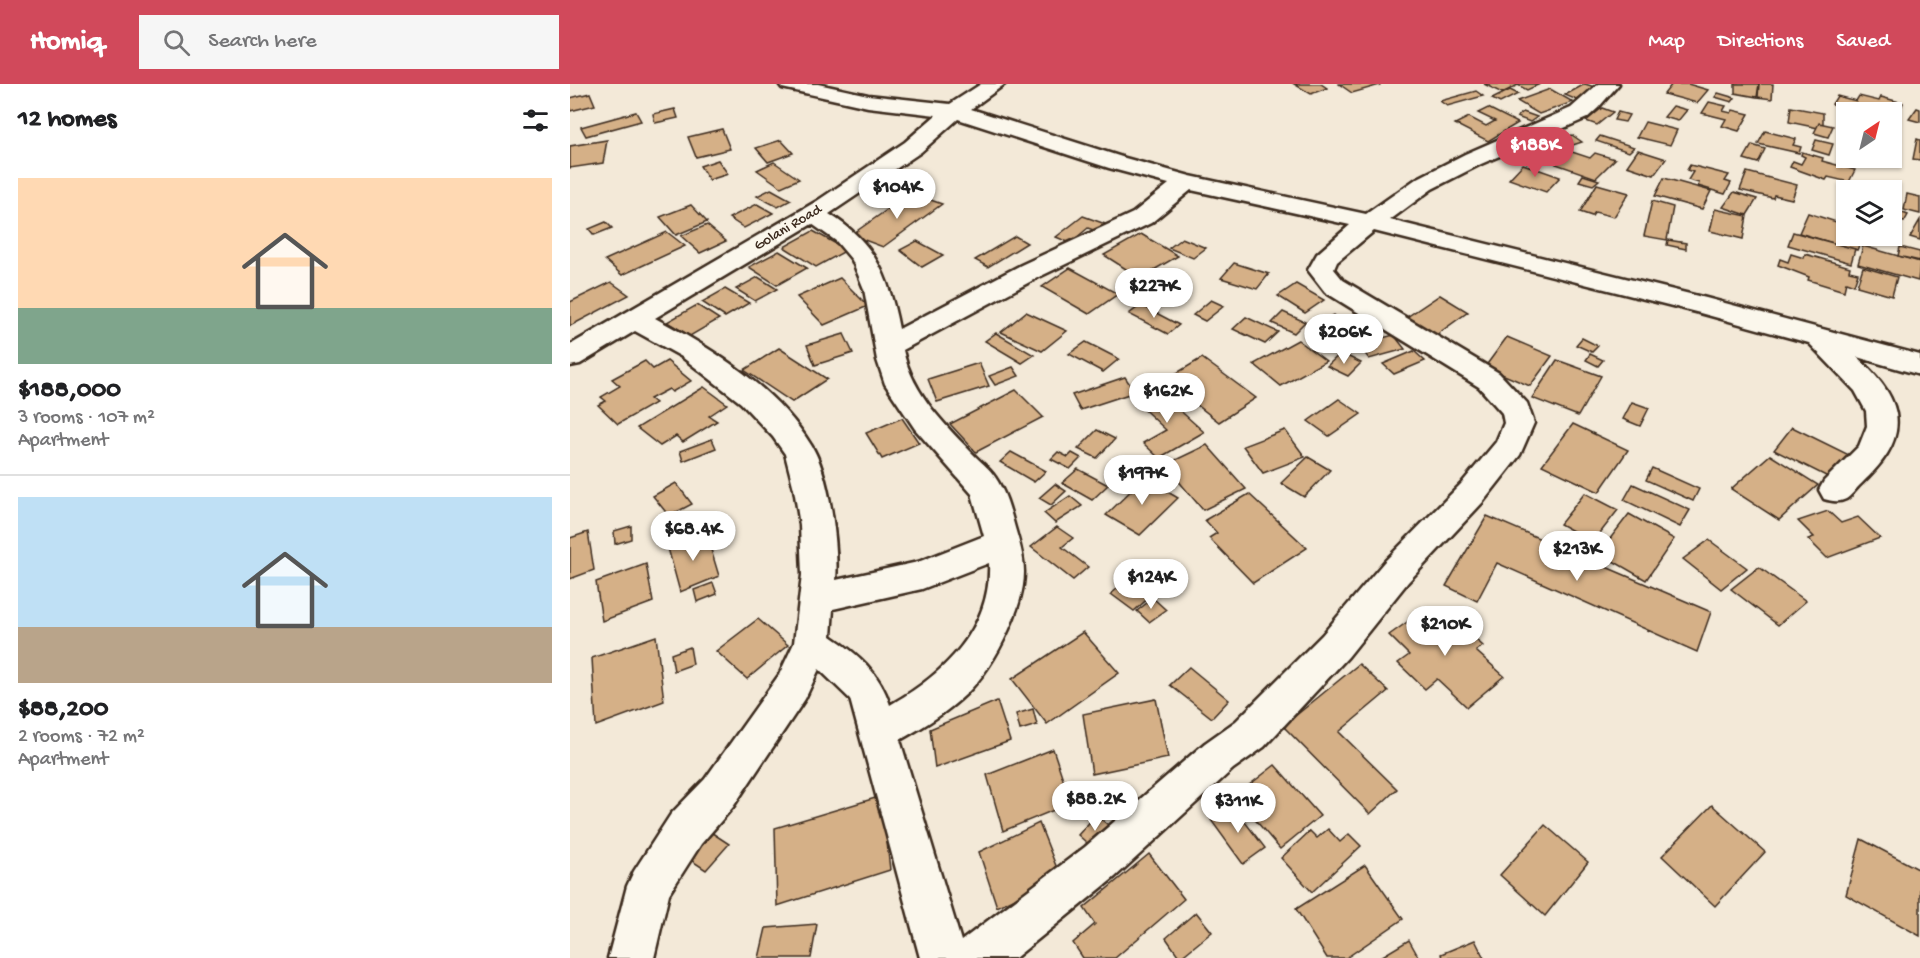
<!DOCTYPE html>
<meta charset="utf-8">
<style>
:root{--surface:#fff;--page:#f6f6f6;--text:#202124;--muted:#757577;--line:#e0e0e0;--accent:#d1495b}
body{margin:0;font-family:"Gochi Hand",sans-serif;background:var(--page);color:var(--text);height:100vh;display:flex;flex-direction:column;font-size:22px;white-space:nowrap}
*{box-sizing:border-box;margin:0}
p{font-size:20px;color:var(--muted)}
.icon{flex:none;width:33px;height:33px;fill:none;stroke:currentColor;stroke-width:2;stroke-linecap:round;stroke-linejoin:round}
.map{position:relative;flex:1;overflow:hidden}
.details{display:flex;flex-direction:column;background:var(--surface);width:570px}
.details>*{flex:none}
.needle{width:39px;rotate:35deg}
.fabs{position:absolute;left:1266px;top:18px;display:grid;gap:12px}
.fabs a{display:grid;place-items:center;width:66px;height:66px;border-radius:0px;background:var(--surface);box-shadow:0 2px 4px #0004;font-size:30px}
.price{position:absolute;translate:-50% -51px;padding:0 14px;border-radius:21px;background:#fff;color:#222;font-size:20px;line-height:39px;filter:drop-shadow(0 2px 3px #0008)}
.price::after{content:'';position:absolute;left:50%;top:36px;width:18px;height:14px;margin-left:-9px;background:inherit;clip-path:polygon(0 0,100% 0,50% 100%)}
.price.selected{background:var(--accent);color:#fff}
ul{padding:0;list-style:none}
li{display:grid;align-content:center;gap:12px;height:318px;padding:0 18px}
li+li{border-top:2px solid var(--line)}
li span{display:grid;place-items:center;height:186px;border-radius:0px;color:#555}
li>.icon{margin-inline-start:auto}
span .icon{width:108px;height:108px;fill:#fffc;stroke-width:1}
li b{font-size:26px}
h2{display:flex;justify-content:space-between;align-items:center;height:72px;padding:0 18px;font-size:26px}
header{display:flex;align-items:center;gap:36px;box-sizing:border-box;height:84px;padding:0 30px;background:var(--accent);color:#fff}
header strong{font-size:28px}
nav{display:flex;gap:33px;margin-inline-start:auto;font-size:21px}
.search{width:420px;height:54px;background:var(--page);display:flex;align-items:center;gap:15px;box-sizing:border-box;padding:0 21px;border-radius:0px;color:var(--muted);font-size:22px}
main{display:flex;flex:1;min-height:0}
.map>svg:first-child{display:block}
.building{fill:#d5b087;stroke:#3b2a1e;stroke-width:1.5}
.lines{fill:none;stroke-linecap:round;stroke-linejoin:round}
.street-casing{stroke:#3b2a1e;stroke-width:5}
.street{fill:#fbf7ec;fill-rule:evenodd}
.labels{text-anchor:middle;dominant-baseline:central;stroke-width:4.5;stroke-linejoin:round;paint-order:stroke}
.far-street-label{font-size:15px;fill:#3b2a1e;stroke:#fbf7ec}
</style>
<header>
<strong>Homiq</strong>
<div class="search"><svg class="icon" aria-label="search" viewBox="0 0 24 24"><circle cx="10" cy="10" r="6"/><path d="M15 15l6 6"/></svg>Search here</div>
<nav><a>Map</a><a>Directions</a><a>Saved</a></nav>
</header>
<main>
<section class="details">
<h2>12 homes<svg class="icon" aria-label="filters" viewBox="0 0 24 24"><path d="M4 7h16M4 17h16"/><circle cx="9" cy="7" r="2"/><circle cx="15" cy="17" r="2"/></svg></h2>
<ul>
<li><span style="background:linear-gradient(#ffd9b3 70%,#7fa58c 0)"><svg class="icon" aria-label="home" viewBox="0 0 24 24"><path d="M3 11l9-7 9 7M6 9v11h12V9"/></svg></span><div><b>$188,000</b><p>3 rooms · 107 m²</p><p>Apartment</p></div></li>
<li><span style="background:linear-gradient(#bfe0f5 70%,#b9a48a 0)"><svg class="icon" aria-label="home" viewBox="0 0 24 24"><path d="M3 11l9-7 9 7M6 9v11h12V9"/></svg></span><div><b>$88,200</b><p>2 rooms · 72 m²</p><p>Apartment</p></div></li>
</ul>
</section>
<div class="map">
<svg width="1350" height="874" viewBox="0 0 1350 874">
<rect width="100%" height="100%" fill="#f3e9d8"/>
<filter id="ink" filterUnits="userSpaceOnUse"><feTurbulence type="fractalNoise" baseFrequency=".0167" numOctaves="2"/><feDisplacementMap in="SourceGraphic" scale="12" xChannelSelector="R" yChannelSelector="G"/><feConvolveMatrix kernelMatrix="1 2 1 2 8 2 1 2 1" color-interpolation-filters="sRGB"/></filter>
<g filter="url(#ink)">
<g class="building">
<polygon points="724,0 751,0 757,4 741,10"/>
<polygon points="769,0 810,0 810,1 782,9"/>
<polygon points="914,0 970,0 957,6 948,1 932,9"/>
<polygon points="1015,0 1028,4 1007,16 995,11"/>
<polygon points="1102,0 1118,0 1138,6 1127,19 1094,10"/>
<polygon points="1165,0 1189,0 1187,13 1165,9"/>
<polygon points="1189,0 1203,0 1202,15 1188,13"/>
<polygon points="980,5 1003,18 969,30 947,17"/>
<polygon points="940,6 948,10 930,19 922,15"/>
<polygon points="906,7 913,12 877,22 870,17"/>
<polygon points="20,9 25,21 0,27 0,14"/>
<polygon points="1148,9 1165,14 1162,18 1145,13"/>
<polygon points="1267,12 1286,17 1289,12 1309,17 1311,13 1333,19 1325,37 1322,36 1322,28 1294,28 1262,20"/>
<polygon points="1139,18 1156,22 1153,27 1161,29 1163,26 1179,30 1169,47 1152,42 1156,35 1132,29"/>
<polygon points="1103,22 1117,26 1108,37 1094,33"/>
<polygon points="1221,23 1253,29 1253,45 1219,38"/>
<polygon points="918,24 948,39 918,57 885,40 899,33 916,42 925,37 908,29"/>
<polygon points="1032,24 1043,28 1027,41 1016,37"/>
<polygon points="1347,24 1350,25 1350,38 1339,35"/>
<polygon points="105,25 108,34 85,39 83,30"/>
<polygon points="66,28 71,37 16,52 11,43"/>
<polygon points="953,28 967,33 960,38 947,33"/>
<polygon points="1048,28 1059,31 1055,38 1044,36"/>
<polygon points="1075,38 1107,46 1100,61 1067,53"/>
<polygon points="1249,39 1263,42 1258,53 1244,49"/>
<polygon points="152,45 160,65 126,73 118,53"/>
<polygon points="1195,47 1226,55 1223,61 1231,63 1229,69 1188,60"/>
<polygon points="1002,51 1012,58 997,63 987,57"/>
<polygon points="1030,52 1064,63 1059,68 1026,57"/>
<polygon points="1347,55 1350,56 1350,76 1343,75"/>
<polygon points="37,56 33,79 0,84 0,62"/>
<polygon points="211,56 223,69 198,78 186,64"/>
<polygon points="1246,56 1263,60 1259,71 1242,66"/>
<polygon points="985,58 998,64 976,75 962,67"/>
<polygon points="1182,61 1195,65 1188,79 1174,75"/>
<polygon points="1068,66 1096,75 1084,91 1057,82"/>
<polygon points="999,67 1020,74 1025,69 1045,75 1026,94 986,80"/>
<polygon points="1232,68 1253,74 1252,77 1285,86 1279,98 1258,93 1256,96 1220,83 1223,77 1231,80 1235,73 1231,71"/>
<polygon points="148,76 158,90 139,96 130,82"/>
<polygon points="204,78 229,95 211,103 187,86"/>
<polygon points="953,80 990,93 976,108 939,95"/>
<polygon points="1120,81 1159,91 1155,97 1161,99 1155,110 1128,102 1129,99 1118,96 1123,88 1117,86"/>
<polygon points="1177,88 1227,101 1222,115 1204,111 1203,114 1170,106"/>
<polygon points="1013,91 1029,96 1023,101 1009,97"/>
<polygon points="1094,94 1141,107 1132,125 1085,112"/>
<polygon points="1027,100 1059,109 1044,133 1025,128 1022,132 1010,128"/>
<polygon points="201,105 221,116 208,123 187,112"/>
<polygon points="1164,108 1187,115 1177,131 1153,123"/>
<polygon points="341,109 372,120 313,163 281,151"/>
<polygon points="1337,110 1350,113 1350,130 1334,126"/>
<polygon points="1082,117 1103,123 1097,156 1074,152"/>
<polygon points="187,120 203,129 174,144 159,134"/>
<polygon points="121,121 137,138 106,151 90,133"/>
<polygon points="1145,125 1177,132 1173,155 1140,147"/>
<polygon points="1322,125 1338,131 1334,138 1322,134"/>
<polygon points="1238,129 1276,141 1276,152 1293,152 1287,166 1229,149"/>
<polygon points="513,132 541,142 532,149 518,144 500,159 486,153"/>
<polygon points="1350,136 1350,156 1340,153"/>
<polygon points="36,138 42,144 24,151 19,145"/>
<polygon points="137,141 156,157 130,169 111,152"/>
<polygon points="243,147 277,166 246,183 214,163"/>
<polygon points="97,148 115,162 52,191 35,176"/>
<polygon points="1223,148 1285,165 1281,179 1218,161"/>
<polygon points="571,150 608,172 570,194 534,171"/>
<polygon points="445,152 457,159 418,183 405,176"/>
<polygon points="612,154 636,164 623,174 599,164"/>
<polygon points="1098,156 1116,159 1116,165 1097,161"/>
<polygon points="347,157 373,171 352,183 330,166"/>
<polygon points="1293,162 1350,178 1348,197 1288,180"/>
<polygon points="1330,163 1350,168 1350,177 1328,172"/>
<polygon points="209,167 237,184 207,201 179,183"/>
<polygon points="1221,170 1234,174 1235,170 1280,183 1279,187 1288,189 1284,201 1276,198 1274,207 1238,196 1239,193 1208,181 1210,175 1218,178"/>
<polygon points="664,179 699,190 687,205 651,194"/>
<polygon points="1293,183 1327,193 1322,212 1287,202"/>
<polygon points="500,184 548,210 519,230 472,203"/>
<polygon points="188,193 207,205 185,217 166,205"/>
<polygon points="270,194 298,222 254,241 227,213"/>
<polygon points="41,198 59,211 0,242 0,218"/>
<polygon points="726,200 754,216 735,229 708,212"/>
<polygon points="155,205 179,219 155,233 132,218"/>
<polygon points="870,211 898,228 866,251 837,233"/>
<polygon points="641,216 654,222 635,237 623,231"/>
<polygon points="127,221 149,235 120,252 97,238"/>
<polygon points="571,221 609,241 598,250 559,230"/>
<polygon points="456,228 497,247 472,267 431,248"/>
<polygon points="713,228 735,238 724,249 702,239"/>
<polygon points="764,231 782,248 759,257 742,239"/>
<polygon points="676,233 708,248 695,260 663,245"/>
<polygon points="426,249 464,271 452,279 415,257"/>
<polygon points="274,250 283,269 245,281 237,261"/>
<polygon points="824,251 835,265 799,275 788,260"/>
<polygon points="937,253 982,272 960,302 915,283"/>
<polygon points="1012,254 1028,262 1022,268 1006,261"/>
<polygon points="728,256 756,277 711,302 684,280"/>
<polygon points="516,258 549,275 533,288 499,270"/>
<polygon points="209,264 257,295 222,318 174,286"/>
<polygon points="844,267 855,277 824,290 813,280"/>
<polygon points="771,269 791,279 778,292 757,282"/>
<polygon points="1020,270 1033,276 1028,282 1016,276"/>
<polygon points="632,274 686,314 649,338 595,296"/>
<polygon points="987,276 1031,292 1008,332 962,314"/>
<polygon points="75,277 83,285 97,277 121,297 102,308 99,305 80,315 85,319 48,340 28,321 36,317 31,313 50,302 42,295"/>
<polygon points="409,279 419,302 367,318 358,295"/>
<polygon points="443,283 449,292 425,301 419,292"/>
<polygon points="555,293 565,308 510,326 502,311"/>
<polygon points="134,303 157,320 139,332 147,337 113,358 106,352 90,362 67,344"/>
<polygon points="585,304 634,348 589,374 573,359 596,346 564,316"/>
<polygon points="446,306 473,333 406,368 380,340"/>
<polygon points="769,315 791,330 759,352 738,337"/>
<polygon points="1062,318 1079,324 1070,342 1053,335"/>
<polygon points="332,334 349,359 312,375 296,349"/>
<polygon points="1003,340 1058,366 1029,408 972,381"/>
<polygon points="1222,343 1283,373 1266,397 1204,366"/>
<polygon points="527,346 545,355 527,374 508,365"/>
<polygon points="715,346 735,373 693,389 673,362"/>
<polygon points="142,355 146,364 113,377 110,367"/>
<polygon points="637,361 676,405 633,426 595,381"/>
<polygon points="441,368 476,387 464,398 430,378"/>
<polygon points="488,368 498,373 502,369 511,374 500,385 481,375"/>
<polygon points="1200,371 1248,401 1209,436 1161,405"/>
<polygon points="738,373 760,386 734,413 711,399"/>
<polygon points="1082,384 1129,405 1123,417 1076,396"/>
<polygon points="508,385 538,401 522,416 492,399"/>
<polygon points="574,394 608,414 570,451 536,431"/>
<polygon points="106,399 122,420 99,432 83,412"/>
<polygon points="485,400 496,407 481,421 469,414"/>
<polygon points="1063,400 1120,426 1110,443 1054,416"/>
<polygon points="1015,409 1048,426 1023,458 990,440"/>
<polygon points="679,410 737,464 683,499 639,454 647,449 635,436"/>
<polygon points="500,412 512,422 485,439 474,429"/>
<polygon points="1258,427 1271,439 1288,433 1310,454 1257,474 1238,455 1244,453 1228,437"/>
<polygon points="1059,430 1104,455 1076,496 1029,469"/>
<polygon points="917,432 1141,528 1127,568 927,479 907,517 876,502"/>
<polygon points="61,442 61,455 45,460 44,447"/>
<polygon points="487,443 503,454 492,463 518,483 503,496 461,463"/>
<polygon points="18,448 24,486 0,495 0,454"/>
<polygon points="136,449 149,492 110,508 98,464"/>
<polygon points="1139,456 1177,484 1151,505 1113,475"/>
<polygon points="581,476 602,493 564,527 541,510"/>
<polygon points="76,480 83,518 32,537 26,498"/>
<polygon points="1189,483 1236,517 1208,541 1161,505"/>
<polygon points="143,499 147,510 127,518 124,506"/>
<polygon points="583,514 596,526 579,538 567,527"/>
<polygon points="857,524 873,539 881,533 913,562 906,567 934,592 897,623 867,595 855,605 828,579 839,571 819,551"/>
<polygon points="188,535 218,561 177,595 146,567"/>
<polygon points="513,548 549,589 477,640 442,595"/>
<polygon points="86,552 94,617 26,642 22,574"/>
<polygon points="120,563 123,580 104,587 101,570"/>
<polygon points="789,580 818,607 769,648 827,705 800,730 713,642"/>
<polygon points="619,583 659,616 642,634 600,601"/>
<polygon points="586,615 598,674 522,690 513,630"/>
<polygon points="427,617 440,657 365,684 360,645"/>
<polygon points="463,625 467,641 450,646 446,630"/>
<polygon points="483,665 501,719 433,747 417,691"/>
<polygon points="705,681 750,732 710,765 665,712"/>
<polygon points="312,712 320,786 207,822 205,744"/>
<polygon points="662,721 695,764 673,780 641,736"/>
<polygon points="1142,721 1195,768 1145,822 1092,772"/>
<polygon points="526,731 543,745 525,766 508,751"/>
<polygon points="469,739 490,792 427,823 409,768"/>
<polygon points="130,741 159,760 136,786 107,767"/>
<polygon points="975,741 1018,778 975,832 930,791"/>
<polygon points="758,745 770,758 779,750 791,762 742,808 711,774 740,747 747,754"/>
<polygon points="1291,755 1350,786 1350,852 1276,811"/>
<polygon points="579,770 614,815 545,874 513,874 503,859 525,840 514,824"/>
<polygon points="795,781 833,835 776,874 757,874 726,825"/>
<polygon points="626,828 642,848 610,874 596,854"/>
<polygon points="247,840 241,874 189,874 196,844"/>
<polygon points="839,856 849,874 809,874"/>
<polygon points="905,856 914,874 872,874 871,870"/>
</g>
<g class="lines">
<g class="street-casing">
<path id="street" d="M209,0H248L298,11L380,20L411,0H435L401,25L555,74L620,92L796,130L846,95L895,70L1001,24L1028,0H1049L1028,24L1017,34L911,80L862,105L820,136L1136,214L1350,271V291L1287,273C1303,288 1322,307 1326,330C1331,360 1309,383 1289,402C1285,406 1281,412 1276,415C1268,419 1261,417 1254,415L1249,406L1254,397L1289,362L1297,342L1296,327L1285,307L1239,259L1130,229L804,147L767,178L764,185L773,196L929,289L957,319L964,339L950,371L913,418L838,498L778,573L694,663L663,685L545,793L445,874H350L280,615L249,585L235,615L163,723L131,760L99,810L84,874H38L57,802L64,787L101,730L135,695L209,591L224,559L232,491L230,441L224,405L215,370L203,353L171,319L112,273L65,247L10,280L0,282V261L247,117L335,58L366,31L298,23L212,4ZM388,35L539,84L599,100L563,129L451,181L329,245C319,193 305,158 259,130L351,68ZM621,106L780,141L747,170L738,186L755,208L909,303L932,329L934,339L926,358L891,400L814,478L752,551L666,637L635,659L515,763L391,857L330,656C385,625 413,603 439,545C447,527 454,508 454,488C454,472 449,458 445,444C440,426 436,409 425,393C420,385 413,380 406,373C376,342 342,310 333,266L469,193L581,139ZM242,140L266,157L282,176L294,205L307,276L315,300L345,345L402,410L414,452L348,478L266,496C269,463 259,388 241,361C206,304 143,265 85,234ZM419,479C422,545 373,591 320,621C310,589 288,570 261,552L263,525L352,505Z"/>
</g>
<use href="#street" class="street"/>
</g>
</g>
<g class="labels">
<g class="far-street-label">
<text transform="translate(218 144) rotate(-31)">Golani Road</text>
</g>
</g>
</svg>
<div class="fabs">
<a><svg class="needle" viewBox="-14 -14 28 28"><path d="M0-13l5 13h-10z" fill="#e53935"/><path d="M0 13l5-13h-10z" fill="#757577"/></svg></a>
<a><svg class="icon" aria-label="layers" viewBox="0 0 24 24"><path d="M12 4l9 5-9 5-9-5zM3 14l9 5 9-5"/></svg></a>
</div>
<b class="price selected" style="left:965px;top:94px">$188K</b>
<b class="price" style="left:327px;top:136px">$104K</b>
<b class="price" style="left:584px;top:235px">$227K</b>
<b class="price" style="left:774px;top:281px">$206K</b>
<b class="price" style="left:597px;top:340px">$162K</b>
<b class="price" style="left:572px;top:422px">$197K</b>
<b class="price" style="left:123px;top:478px">$68.4K</b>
<b class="price" style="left:1007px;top:498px">$213K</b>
<b class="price" style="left:581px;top:526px">$124K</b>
<b class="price" style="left:875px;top:573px">$210K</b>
<b class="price" style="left:525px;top:748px">$88.2K</b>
<b class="price" style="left:668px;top:750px">$311K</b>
</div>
</main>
